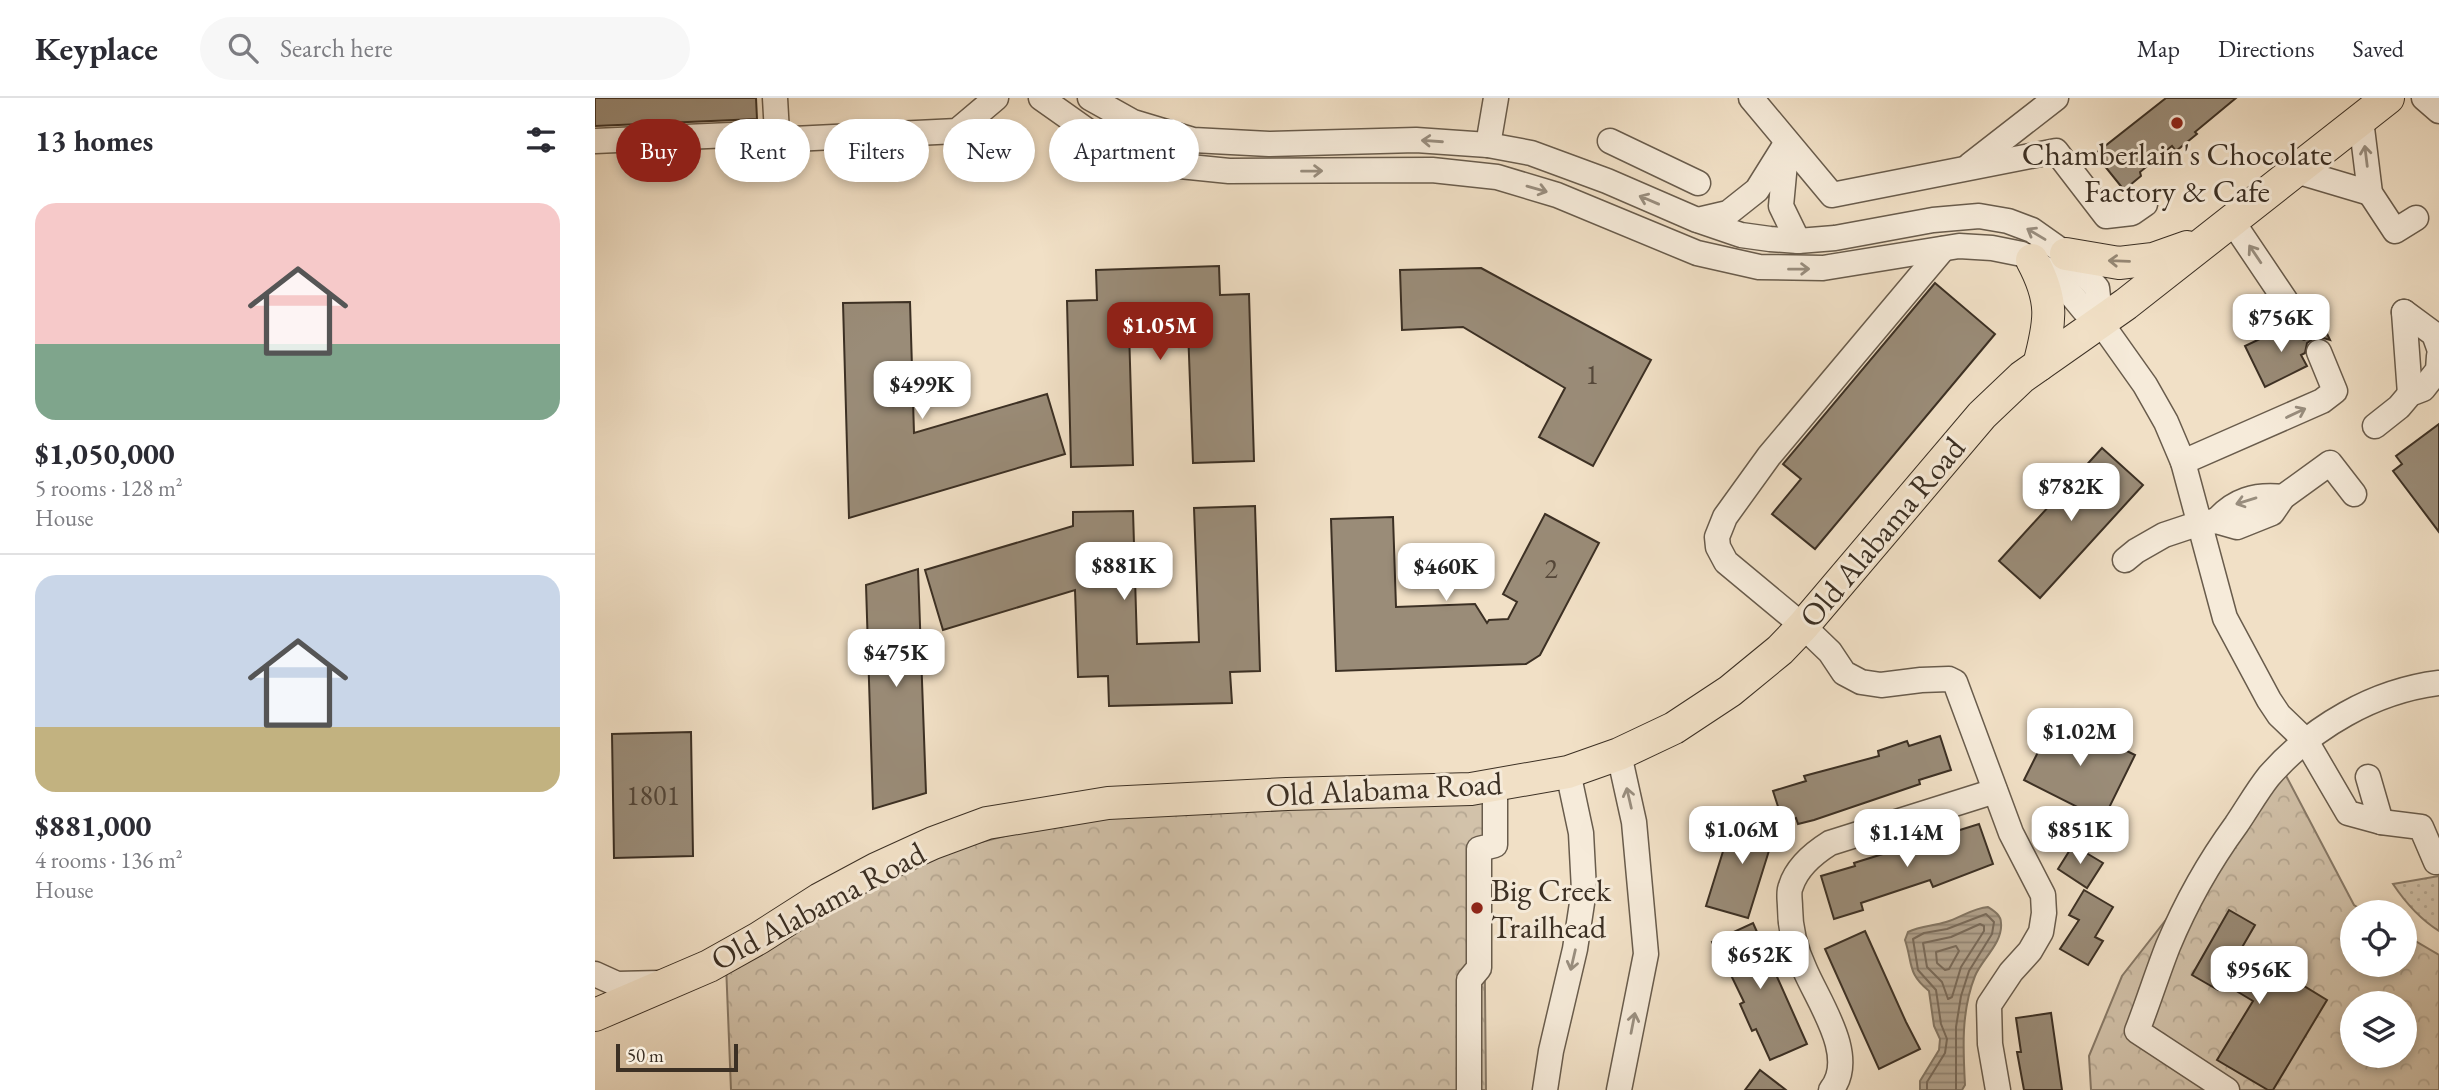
<!DOCTYPE html>
<meta charset="utf-8">
<style>
:root{--surface:#fff;--page:#f7f7f7;--text:#2b2b33;--muted:#7c7c81;--line:#e1e1e2;--accent:#8f2418}
body{margin:0;font-family:"EB Garamond",serif;background:var(--page);color:var(--text);height:100vh;display:flex;flex-direction:column;font-size:26px;white-space:nowrap}
*{box-sizing:border-box;margin:0}
p{font-size:23px;color:var(--muted)}
.icon{flex:none;width:38px;height:38px;fill:none;stroke:currentColor;stroke-width:2;stroke-linecap:round;stroke-linejoin:round}
.map{position:relative;flex:1;overflow:hidden}
.side{display:flex;flex-direction:column;background:var(--surface);width:595px}
.side>*{flex:none}
.banner{position:absolute;left:21px;top:21px;width:665px;height:63px;display:flex;gap:14px}
.buttons{position:absolute;left:1745px;top:802px;display:grid;gap:14px}
.buttons a{display:grid;place-items:center;width:77px;height:77px;border-radius:50%;background:var(--surface);box-shadow:0 4px 10px #0003;font-size:35px}
.scale{position:absolute;left:21px;bottom:18px;width:122px;box-sizing:border-box;padding-left:7px;border:4px solid #3c3024;border-top:0;font-size:19px;line-height:24px;white-space:nowrap;color:#3c3024;-webkit-text-stroke:5px #f6ebda;paint-order:stroke}
.price{position:absolute;translate:-50% -60px;padding:0 16px;border-radius:14px;background:#fff;color:#222;font-size:23px;line-height:46px;filter:drop-shadow(0 2px 4px #0008)}
.price::after{content:'';position:absolute;left:50%;top:42px;width:21px;height:16px;margin-left:-10px;background:inherit;clip-path:polygon(0 0,100% 0,50% 100%)}
.price.on{background:var(--accent);color:#fff}
ul{padding:0;list-style:none}
li{display:grid;align-content:center;gap:14px;height:371px;padding:0 35px}
li+li{border-top:2px solid var(--line)}
li span{display:grid;place-items:center;height:217px;border-radius:21px;color:#555}
li>.icon{margin-inline-start:auto}
span .icon{width:126px;height:126px;fill:#fffc;stroke-width:1}
li b{font-size:30px}
h2{display:flex;justify-content:space-between;align-items:center;height:84px;padding:0 35px;font-size:30px}
.chip{padding:0 24px;border-radius:32px;background:var(--surface);box-shadow:0 4px 10px #0003;font-size:24px;line-height:63px}
.chip.on{background:var(--accent);color:#fff}
header{display:flex;align-items:center;gap:42px;box-sizing:border-box;height:98px;padding:0 35px;background:var(--surface);border-bottom:2px solid var(--line)}
header strong{font-size:33px}
nav{display:flex;gap:38px;margin-inline-start:auto;font-size:24px}
.search{width:490px;height:63px;background:var(--page);display:flex;align-items:center;gap:18px;box-sizing:border-box;padding:0 24px;border-radius:38px;color:var(--muted);font-size:26px}
main{display:flex;flex:1;min-height:0}
.map>svg:first-child{display:block}
.grass{fill:url(#grass-dots);stroke:#877967;stroke-width:2}
.forest{fill:url(#forest-crowns);stroke:#877967;stroke-width:2;fill-rule:evenodd}
.water{fill:url(#water-rules);stroke:#837664;stroke-width:2}
.lines{fill:none;stroke-linecap:round;stroke-linejoin:round}
.shore{stroke:#786a5a;stroke-width:2}
.building{fill:#9a8c78;stroke:#3c3024;stroke-width:2}
.minor-casing{stroke:#695c4c;stroke-width:27}
.major-casing{stroke:#3c3024;stroke-width:34}
.minor{stroke:#f6ebda;stroke-width:24}
.major{stroke:#f1e0c6;stroke-width:32}
.oneway{stroke:#998e7f}
.oneway2{stroke:#968875}
.poi-dot{fill:#8f2418;stroke:#f6ebda;stroke-width:2.5}
.labels{text-anchor:middle;dominant-baseline:central;stroke-width:6;stroke-linejoin:round;paint-order:stroke}
.number-label{font-size:28px;fill:#544739}
.poi-label{font-size:32px;fill:#3c3024;stroke:#f6ebda}
.street-label{font-size:32px;fill:#3c3024;stroke:#f6ebda}
</style>
<header>
<strong>Keyplace</strong>
<div class="search"><svg class="icon" aria-label="search" viewBox="0 0 24 24"><circle cx="10" cy="10" r="6"/><path d="M15 15l6 6"/></svg>Search here</div>
<nav><a>Map</a><a>Directions</a><a>Saved</a></nav>
</header>
<main>
<section class="side">
<h2>13 homes<svg class="icon" aria-label="filters" viewBox="0 0 24 24"><path d="M4 7h16M4 17h16"/><circle cx="9" cy="7" r="2"/><circle cx="15" cy="17" r="2"/></svg></h2>
<ul>
<li><span style="background:linear-gradient(#f6c9c9 65%,#7fa58c 0)"><svg class="icon" aria-label="home" viewBox="0 0 24 24"><path d="M3 11l9-7 9 7M6 9v11h12V9"/></svg></span><div><b>$1,050,000</b><p>5 rooms · 128 m²</p><p>House</p></div></li>
<li><span style="background:linear-gradient(#c9d6e8 70%,#c2b280 0)"><svg class="icon" aria-label="home" viewBox="0 0 24 24"><path d="M3 11l9-7 9 7M6 9v11h12V9"/></svg></span><div><b>$881,000</b><p>4 rooms · 136 m²</p><p>House</p></div></li>
</ul>
</section>
<div class="map">
<svg width="1844" height="992" viewBox="0 0 1844 992">
<defs>
<pattern id="grass-dots" width="8" height="8" patternUnits="userSpaceOnUse" patternTransform="scale(1.75)"><rect width="8" height="8" fill="#d2c2aa"/><path d="M2 2h.1M6 6h.1" fill="none" stroke="#b5a792" stroke-width="1.8" stroke-linecap="round"/></pattern>
<pattern id="forest-crowns" width="20" height="18" patternUnits="userSpaceOnUse" patternTransform="scale(1.75)"><rect width="20" height="18" fill="#d2c2aa"/><path d="M2 6a3 3 0 1 1 6 0M12 15a3 3 0 1 1 6 0" fill="none" stroke="#b5a792"/></pattern>
<pattern id="water-rules" width="6" height="5" patternUnits="userSpaceOnUse" patternTransform="scale(1.75)"><rect width="6" height="5" fill="#b3a48f"/><path d="M0 2.5h6" fill="none" stroke="#938675"/></pattern>
</defs>
<rect width="100%" height="100%" fill="#f1e0c6"/>
<filter id="stains"><feTurbulence type="fractalNoise" baseFrequency=".00286" numOctaves="4"/><feColorMatrix values="0 0 0 0 .2 0 0 0 0 .09 0 0 0 0 .02 0 0 0 .5 -.17"/></filter>
<radialGradient id="worn" r=".72"><stop offset=".6" stop-color="#630" stop-opacity="0"/><stop offset="1" stop-color="#630" stop-opacity=".3"/></radialGradient>
<path class="grass" d="M1844,778V833C1825,821 1810,804 1798,786Z"/>
<g class="forest">
<path d="M1688,672L1759,807L1770,814H1757V866H1810V837L1844,857V992H1496L1494,958L1527,878ZM1757,905H1810V957H1757Z"/>
<polygon points="888,698 891,992 136,992 131,866 311,763 461,725 654,707"/>
</g>
<path class="water" d="M1393,809C1399,813 1406,817 1406,825C1408,845 1387,861 1380,878C1366,913 1368,951 1370,987L1367,992H1325V983L1344,952L1345,941L1339,928L1334,893C1312,875 1318,866 1310,842L1313,834C1325,828 1338,828 1351,824C1365,820 1378,810 1393,809Z"/>
<g class="lines">
<g class="shore">
<polygon points="1385,826 1389,828 1389,833 1366,869 1357,899 1353,901 1347,884 1332,869 1328,845 1356,839"/>
<polygon points="1361,848 1364,853 1354,871 1350,872 1342,865 1341,854"/>
<polyline points="1332,992 1332,984 1350,955 1352,941 1346,926 1341,892 1323,872 1318,841 1329,835 1352,831 1391,816 1399,824 1397,836 1374,873 1366,898 1361,929 1361,992"/>
</g>
</g>
<g class="building">
<polygon points="0,0 161,0 162,21 0,28"/>
<polygon points="1571,0 1641,0 1600,34 1602,36 1581,53 1577,48 1545,74 1546,78 1529,92 1500,56"/>
<polygon points="624,168 625,197 654,196 659,363 598,365 593,231 534,232 538,367 476,369 472,203 502,202 501,172"/>
<polygon points="886,170 1056,262 998,368 944,339 970,290 868,229 807,232 805,172"/>
<polygon points="1340,185 1400,236 1220,451 1177,416 1206,381 1188,366"/>
<polygon points="315,204 319,335 452,296 470,356 254,420 248,205"/>
<polygon points="1726,223 1735,242 1725,239 1718,241 1712,245 1710,255 1706,257 1712,268 1670,289 1650,248 1690,229 1696,237 1709,242 1716,239 1721,233 1722,225"/>
<polygon points="1844,326 1844,434 1798,373 1807,366 1801,358"/>
<polygon points="1507,350 1548,387 1445,500 1404,463"/>
<polygon points="660,408 665,573 635,574 637,605 514,608 513,578 483,579 480,492 348,532 330,472 478,428 478,414 538,413 542,546 604,544 599,410"/>
<polygon points="950,416 1004,445 945,557 931,566 741,573 736,421 798,419 801,509 880,506 892,525 894,522 913,521 922,504 908,496"/>
<polygon points="323,471 331,695 278,711 271,487"/>
<polygon points="1461,618 1540,657 1508,722 1429,682"/>
<polygon points="96,634 98,758 19,760 17,636"/>
<polygon points="1345,638 1356,672 1324,682 1325,686 1219,722 1203,726 1201,720 1188,724 1178,693 1211,683 1209,678 1284,658 1283,653 1312,643 1314,648"/>
<polygon points="1143,715 1182,727 1153,820 1111,808 1130,747 1133,747"/>
<polygon points="1384,726 1398,766 1338,789 1335,782 1266,805 1268,812 1239,821 1226,778 1260,768 1259,765"/>
<polygon points="1478,747 1508,765 1492,790 1463,771"/>
<polygon points="1489,792 1518,809 1500,839 1508,843 1493,867 1465,851 1484,822 1474,817"/>
<polygon points="1634,812 1660,827 1642,858 1664,870 1668,863 1732,902 1678,992 1673,992 1622,962 1658,903 1628,885 1623,892 1597,877"/>
<polygon points="1158,825 1212,946 1175,962 1161,931 1157,933 1145,906 1149,904 1133,871 1130,872 1117,844"/>
<polygon points="1270,833 1311,924 1325,951 1284,971 1230,851"/>
<polygon points="1456,915 1467,992 1429,992 1422,954 1426,954 1421,920"/>
<polygon points="1165,972 1191,992 1150,992"/>
</g>
<g class="lines">
<g class="minor-casing">
<g id="minor">
<polyline points="180,0 182,35 198,41 362,33 401,0"/>
<polyline points="446,0 497,36 550,60 575,67 634,73 837,72 902,79 962,97 1102,155 1164,169 1228,170 1364,148 1397,150 1427,156 1460,177 1489,212 1506,225 1550,287 1571,324 1588,364 1630,520 1674,602 1684,617 1711,643 1753,715 1786,724 1826,729 1841,764"/>
<polyline points="495,0 538,24 598,42 674,46 821,42 893,47 936,55 1012,83 1102,122 1146,137 1175,141 1203,143 1240,140 1338,122 1384,118 1413,123 1437,132 1471,156 1502,190 1506,225"/>
<polyline points="1156,0 1237,97 1461,53 1511,118 1537,115 1550,106"/>
<polyline points="1829,0 1844,13"/>
<polyline points="1766,22 1775,95 1800,133 1821,120"/>
<polyline points="0,43 182,35"/>
<polyline points="1015,43 1103,85"/>
<polyline points="893,47 901,0"/>
<polyline points="1375,67 1461,0"/>
<polyline points="1701,73 1775,95"/>
<polyline points="1103,122 1133,115 1162,92 1192,44 1186,108 1203,143"/>
<polyline points="1637,123 1707,227"/>
<polyline points="1348,151 1174,358 1130,419 1122,439 1123,449 1131,464 1208,528 1235,554 1249,575 1266,584 1286,587 1326,582 1354,581 1360,584 1416,735 1448,797 1449,815 1446,834 1435,853 1416,874 1394,907 1395,946 1403,992"/>
<polyline points="1809,214 1815,296"/>
<polyline points="1809,214 1839,236 1844,250"/>
<polyline points="1780,328 1804,309 1815,296 1828,291 1843,272 1844,258"/>
<polyline points="1588,364 1727,303 1740,293 1724,254"/>
<path d="M1621,423C1639,402 1660,396 1688,399"/>
<polyline points="1530,462 1541,453 1569,437 1605,425 1621,423 1642,429 1677,415 1688,399 1735,365 1759,396"/>
<polyline points="1024,656 1039,724 1051,856 1024,992"/>
<polyline points="1773,679 1786,724"/>
<polyline points="0,876 22,886 65,885"/>
<polyline points="874,992 874,882 884,870 884,751 900,747 900,688"/>
<polyline points="950,992 956,953 980,851 989,792 986,735 973,674"/>
<path d="M1236,992C1263,959 1224,905 1210,872C1201,853 1195,830 1195,809C1195,802 1193,794 1196,788C1202,769 1219,755 1235,745L1400,693"/>
<path d="M1632,992L1542,933C1553,905 1562,876 1573,848C1591,805 1614,764 1641,727C1652,711 1662,693 1674,678C1717,629 1779,593 1844,585"/>
</g>
</g>
<g class="major-casing">
<g id="major">
<polyline points="1471,156 1524,165 1558,161 1592,149"/>
<path d="M1437,162C1459,203 1456,222 1444,267"/>
<polyline points="0,917 114,868 164,840 225,801 281,771 338,745 392,725 513,705 692,696 876,691 973,674 1024,656 1079,630 1135,593 1185,552 1208,528 1387,317 1427,279 1531,206 1793,0"/>
</g>
</g>
<use href="#minor" class="minor"/>
<use href="#major" class="major"/>
</g>
<defs><path id="oneway-shaft" d="M-6 0H5M1.5-3L5.5 0L1.5 3" fill="none" stroke-width="1.6" stroke-linecap="round" stroke-linejoin="round" transform="scale(1.75)"/></defs>
<g class="oneway">
<use href="#oneway-shaft" transform="translate(837 43) rotate(-176)"/>
<use href="#oneway-shaft" transform="translate(1771 58) rotate(-97)"/>
<use href="#oneway-shaft" transform="translate(717 73) rotate(-1)"/>
<use href="#oneway-shaft" transform="translate(942 91) rotate(16)"/>
<use href="#oneway-shaft" transform="translate(1054 102) rotate(-157)"/>
<use href="#oneway-shaft" transform="translate(1441 136) rotate(-149)"/>
<use href="#oneway-shaft" transform="translate(1660 156) rotate(-124)"/>
<use href="#oneway-shaft" transform="translate(1204 171) rotate(-1)"/>
<use href="#oneway-shaft" transform="translate(1701 315) rotate(-25)"/>
<use href="#oneway-shaft" transform="translate(1651 403) rotate(163)"/>
<use href="#oneway-shaft" transform="translate(1034 700) rotate(-103)"/>
<use href="#oneway-shaft" transform="translate(978 862) rotate(103)"/>
<use href="#oneway-shaft" transform="translate(1038 925) rotate(-79)"/>
</g>
<use class="oneway2" href="#oneway-shaft" transform="translate(1524 163) rotate(-178)"/>
<g class="poi-dot">
<circle cx="1582" cy="25" r="7"/>
<circle cx="882" cy="810" r="7"/>
</g>
<g class="labels">
<g class="number-label">
<text x="997" y="276">1</text>
<text x="956" y="470">2</text>
<text x="58" y="697">1801</text>
</g>
<g class="poi-label">
<text x="1582" y="56">Chamberlain's Chocolate<tspan x="1582" dy="37">Factory &amp; Cafe</tspan></text>
<text x="896" y="792" text-anchor="start">Big Creek<tspan x="896" dy="37">Trailhead</tspan></text>
</g>
<g class="street-label">
<text transform="translate(1287 434) rotate(-50)">Old Alabama Road</text>
<text transform="translate(789 691) rotate(-3)">Old Alabama Road</text>
<text transform="translate(223 808) rotate(-28)">Old Alabama Road</text>
</g>
</g>
<rect width="100%" height="100%" filter="url(#stains)"/>
<rect width="100%" height="100%" fill="url(#worn)"/>
</svg>
<div class="buttons">
<a><svg class="icon" aria-label="locate" viewBox="0 0 24 24"><circle cx="12" cy="12" r="6"/><path d="M12 2v4M12 18v4M2 12h4M18 12h4"/></svg></a>
<a><svg class="icon" aria-label="layers" viewBox="0 0 24 24"><path d="M12 4l9 5-9 5-9-5zM3 14l9 5 9-5"/></svg></a>
</div>
<div class="scale">50 m</div>
<b class="price" style="left:1686px;top:256px">$756K</b>
<b class="price on" style="left:565px;top:264px">$1.05M</b>
<b class="price" style="left:327px;top:323px">$499K</b>
<b class="price" style="left:1476px;top:425px">$782K</b>
<b class="price" style="left:529px;top:504px">$881K</b>
<b class="price" style="left:851px;top:505px">$460K</b>
<b class="price" style="left:301px;top:591px">$475K</b>
<b class="price" style="left:1485px;top:670px">$1.02M</b>
<b class="price" style="left:1147px;top:768px">$1.06M</b>
<b class="price" style="left:1485px;top:768px">$851K</b>
<b class="price" style="left:1312px;top:771px">$1.14M</b>
<b class="price" style="left:1165px;top:893px">$652K</b>
<b class="price" style="left:1664px;top:908px">$956K</b>
<div class="banner">
<a class="chip on">Buy</a>
<a class="chip">Rent</a>
<a class="chip">Filters</a>
<a class="chip">New</a>
<a class="chip">Apartment</a>
</div>
</div>
</main>
